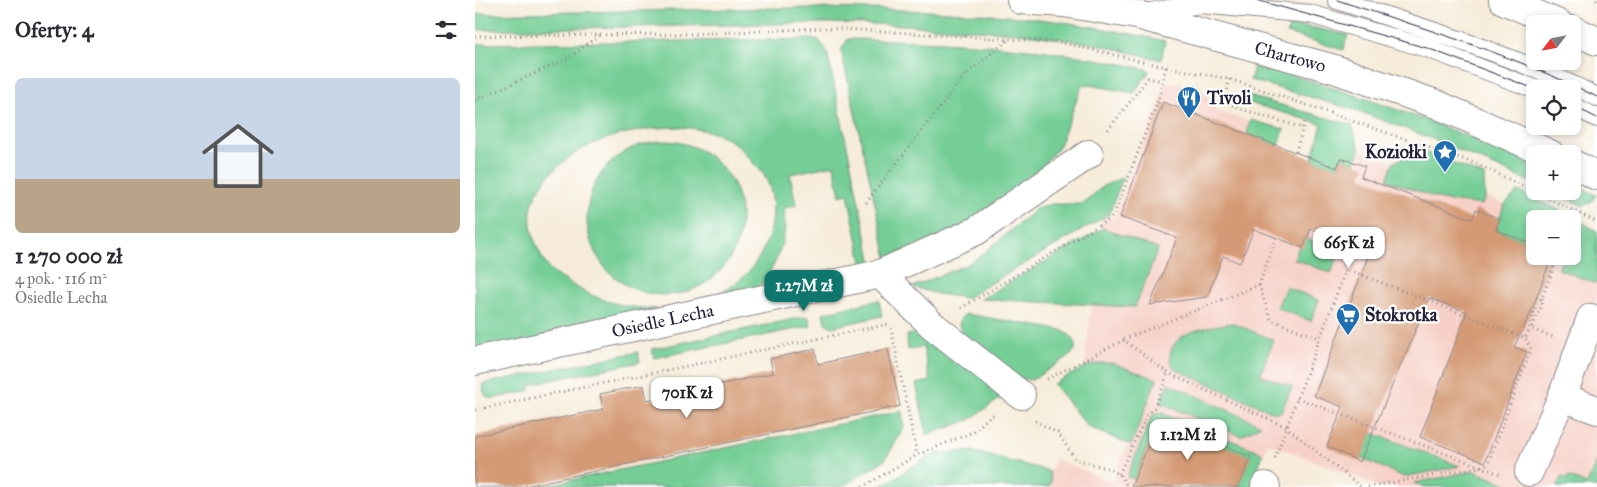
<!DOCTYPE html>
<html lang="pl">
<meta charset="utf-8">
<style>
:root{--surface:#fff;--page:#f7f7f7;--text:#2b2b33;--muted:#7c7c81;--line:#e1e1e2;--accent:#0f766e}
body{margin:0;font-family:"IM FELL Great Primer",serif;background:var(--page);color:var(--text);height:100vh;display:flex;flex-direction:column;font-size:19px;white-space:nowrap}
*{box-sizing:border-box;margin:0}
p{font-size:16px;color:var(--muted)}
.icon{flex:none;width:28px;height:28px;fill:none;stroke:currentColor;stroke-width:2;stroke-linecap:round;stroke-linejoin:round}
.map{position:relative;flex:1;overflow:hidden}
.details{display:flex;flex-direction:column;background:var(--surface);width:475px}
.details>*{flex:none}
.needle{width:32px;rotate:238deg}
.controls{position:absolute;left:1051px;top:15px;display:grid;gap:10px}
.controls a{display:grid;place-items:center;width:55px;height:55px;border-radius:8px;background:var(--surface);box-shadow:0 2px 8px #0003;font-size:25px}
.price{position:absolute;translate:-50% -42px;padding:0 11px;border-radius:10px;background:#fff;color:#222;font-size:16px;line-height:32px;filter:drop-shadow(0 1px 2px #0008)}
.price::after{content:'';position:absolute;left:50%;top:30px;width:15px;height:11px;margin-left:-8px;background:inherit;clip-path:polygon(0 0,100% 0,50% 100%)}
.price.on{background:var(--accent);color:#fff}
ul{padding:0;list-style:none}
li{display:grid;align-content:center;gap:10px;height:265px;padding:0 15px}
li+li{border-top:1px solid var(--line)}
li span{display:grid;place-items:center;height:155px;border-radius:8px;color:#555}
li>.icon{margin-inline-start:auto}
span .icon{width:90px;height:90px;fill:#fffc;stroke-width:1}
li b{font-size:21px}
h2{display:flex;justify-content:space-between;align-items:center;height:60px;padding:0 15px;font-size:21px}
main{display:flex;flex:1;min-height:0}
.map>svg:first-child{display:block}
.built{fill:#f7d1c7}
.green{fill:#74ce95;stroke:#4b7868}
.building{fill:#d49a74}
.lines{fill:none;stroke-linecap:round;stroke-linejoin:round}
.service-casing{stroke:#8c878a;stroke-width:20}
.minor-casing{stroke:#8c878a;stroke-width:30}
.tertiary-casing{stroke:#8c878a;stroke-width:30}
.path{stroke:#8c878a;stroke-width:3;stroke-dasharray:1 4;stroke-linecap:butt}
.service{stroke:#fff;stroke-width:18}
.minor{stroke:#fff;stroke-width:28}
.tertiary{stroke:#fff;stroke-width:28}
.tram{stroke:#22223b;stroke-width:1}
.labels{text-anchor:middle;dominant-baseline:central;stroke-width:4.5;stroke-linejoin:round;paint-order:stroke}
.street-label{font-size:18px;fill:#22223b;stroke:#fff}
.poi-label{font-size:18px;font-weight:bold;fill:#22223b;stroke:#fff;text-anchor:start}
</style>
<main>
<section class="details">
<h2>Oferty: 4<svg class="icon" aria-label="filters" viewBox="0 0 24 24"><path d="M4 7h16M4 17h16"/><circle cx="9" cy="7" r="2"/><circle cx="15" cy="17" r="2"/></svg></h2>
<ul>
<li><span style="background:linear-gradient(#c9d6e8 65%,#b9a48a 0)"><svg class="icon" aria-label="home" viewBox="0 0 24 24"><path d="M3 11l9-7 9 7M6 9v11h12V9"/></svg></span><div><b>1 270 000 zł</b><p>4 pok. · 116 m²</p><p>Osiedle Lecha</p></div></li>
</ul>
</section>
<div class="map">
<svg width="1122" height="487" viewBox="0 0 1122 487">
<rect width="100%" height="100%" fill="#fff"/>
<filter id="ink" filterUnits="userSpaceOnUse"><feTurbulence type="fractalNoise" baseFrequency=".02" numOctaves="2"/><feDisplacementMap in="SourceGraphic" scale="10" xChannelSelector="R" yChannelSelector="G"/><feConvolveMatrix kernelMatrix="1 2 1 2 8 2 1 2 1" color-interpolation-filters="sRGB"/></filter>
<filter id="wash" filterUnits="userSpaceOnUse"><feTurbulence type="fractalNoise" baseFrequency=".0096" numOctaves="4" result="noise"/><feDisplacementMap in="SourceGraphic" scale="20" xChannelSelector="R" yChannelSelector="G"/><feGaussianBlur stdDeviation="1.12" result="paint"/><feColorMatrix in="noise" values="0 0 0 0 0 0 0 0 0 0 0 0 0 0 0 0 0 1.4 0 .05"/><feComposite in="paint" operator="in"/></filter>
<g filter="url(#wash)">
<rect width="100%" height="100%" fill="#f6ecd9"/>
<polygon class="built" points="692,82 725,86 740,111 807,131 802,145 836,158 844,135 1069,219 1060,219 1060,256 1098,256 1098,229 1122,243 1122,487 906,487 793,443 776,487 568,487 580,459 637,482 672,395 609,369 626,222 629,216 639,219"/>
<g class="green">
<path d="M308,8C386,8 465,10 544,17C592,21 642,31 690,41L686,60L620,44L544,33L429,25L353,23L0,30V14Z"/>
<polygon points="814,26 835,27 873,35 868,50 812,33"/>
<path d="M343,39L352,51L397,264L388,267L373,194L365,196L359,165L315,174L321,205L309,208C309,214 310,221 310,227C308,249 293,288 270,294C256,299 239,299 224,301C239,296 252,291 264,281C293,257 309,209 289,175C286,171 282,167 279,164C272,155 262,143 251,138C219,123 185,126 152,133C122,139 90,155 71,179C56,199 52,215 59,239C63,250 69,264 77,272C80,275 86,278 90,280C119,300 148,308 182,309L0,356V44Z"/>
<path d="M373,39C430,40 488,42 544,48C587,52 630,61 672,69L674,72L659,93L608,84L583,148L566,167L502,221L412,258L366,50Z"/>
<path d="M780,63C875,93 970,123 1060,166V184L958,139L880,110L775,80Z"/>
<polygon points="770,95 877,125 885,150 880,163 866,158 862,168 837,159 847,124 768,101"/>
<polygon points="775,120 809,129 804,146 772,134"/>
<circle cx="189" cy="218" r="77"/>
<polygon points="943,149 1009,176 1010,198 1007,205 966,200 912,180 918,163"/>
<polygon points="648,177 634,214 491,298 463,294 437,287 493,264 504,257 561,209 577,204 607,204 613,200 628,186"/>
<polygon points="1098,183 1121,195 1116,202 1108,206 1077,191 1098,191"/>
<polygon points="1043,191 1086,211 1087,219 1060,219 1060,245 1021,230 1029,205"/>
<polygon points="1108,223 1122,231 1122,284 1083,269 1088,256 1098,256 1098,230"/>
<polygon points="628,228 683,249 660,307 506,299"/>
<polygon points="832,239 865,251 856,273 819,259 824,246"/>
<polygon points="811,287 844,300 836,321 802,308"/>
<polygon points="404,300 407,316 357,327 350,323 348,313"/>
<path d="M491,314L586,330C596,335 601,339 600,350L596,355L557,380L542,378L487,333C483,325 482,319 491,314Z"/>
<polygon points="333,316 336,326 179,358 177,349"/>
<path d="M757,323L799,340L785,375L817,387L806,412L800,413L700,369C695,363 694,358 696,351C704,328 737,327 757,323Z"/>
<polygon points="449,332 526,390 526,398 494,420 452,435 441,384 455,381 448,347 433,350 432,335"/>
<polygon points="163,352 165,362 57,384 54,391 15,399 10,395 7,384"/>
<polygon points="626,363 637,363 682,379 656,445 613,427 578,384 614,365"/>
<polygon points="693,383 786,425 766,436 685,403"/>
<polygon points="427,411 429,428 410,460 366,487 63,487"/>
<polygon points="684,412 781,450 788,454 776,487 763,487 775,457 684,419 659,479 652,477 677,416"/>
<polygon points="868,422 985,466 929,477 886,458"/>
<polygon points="496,451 574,471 576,480 574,487 405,487 453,457 466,453"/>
<polygon points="1122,460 1122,487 1082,487 1086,477 1093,479 1094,477 1112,484"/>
<polygon points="999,471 1039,487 950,487 939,483"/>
</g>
<g id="blocks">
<g class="building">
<polygon points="688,102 862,168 866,158 890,166 886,177 997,219 1001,209 1025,219 1021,230 1060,245 1060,256 1077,256 1056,312 1039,347 1052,352 1010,462 945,437 992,312 954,298 885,462 852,446 868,407 839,396 895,252 836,229 828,248 779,229 765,263 748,256 732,297 675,305 702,238 645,217"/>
<polygon points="340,349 343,364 413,349 425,406 45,487 0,487 0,436 128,409 125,394 169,385 172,400 298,373 295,359"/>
<polygon points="684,419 776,457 763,487 656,487"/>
</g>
</g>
</g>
<g filter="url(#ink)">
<use href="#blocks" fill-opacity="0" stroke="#8c878a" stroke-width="1"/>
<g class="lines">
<g class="service-casing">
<g id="service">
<path d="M862,0C950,29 1040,55 1122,97"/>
<polyline points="670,13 725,4 835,14 952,48 1060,89"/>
<polyline points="1098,106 1122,118"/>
</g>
</g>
<g class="minor-casing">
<g id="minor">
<polyline points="405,274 457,325 546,395"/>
<path id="s1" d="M0,361L405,274L501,231L614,154"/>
<polyline points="1087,397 1116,318"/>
<polyline points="1054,472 1087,397 1122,410"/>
<polyline points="790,486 791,487"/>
</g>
</g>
<g class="tertiary-casing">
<g id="tertiary">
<path id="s2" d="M546,0L589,3L662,15L856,68L961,104L1075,154"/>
<polyline points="1028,0 1084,24"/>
<polyline points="1098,30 1122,41"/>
<polyline points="1098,164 1122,176"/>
</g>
</g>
<g class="path">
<polyline points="1121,0 1122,1"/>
<polyline points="0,36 214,34 351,28 584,42 691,67 754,79 817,100 1002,164 1122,222"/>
<polyline points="754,79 751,102 766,109 828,128"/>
<polyline points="0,100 92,59 124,35"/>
<polyline points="633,130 673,78 688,81"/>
<polyline points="821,152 830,119"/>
<polyline points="391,203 489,76 534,39"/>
<polyline points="1097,219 1100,211"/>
<polyline points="784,285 796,320 845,338"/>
<polyline points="1067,298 1067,305 1056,329 1078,337"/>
<polyline points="486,308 638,217 683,100 691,67"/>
<polyline points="416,328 442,455"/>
<polyline points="649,339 784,285 801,238"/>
<polyline points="572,379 649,340 693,373 811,427 886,487"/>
<polyline points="822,398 1025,474"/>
<polyline points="0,410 414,324"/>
<polyline points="560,421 583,433 600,459 635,469 644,474 653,487"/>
<path d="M800,458L871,269L1050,338C1058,325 1056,309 1067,298L1083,256"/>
<polyline points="644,474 672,415 680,407 693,373"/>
<polyline points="387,487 442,455 498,432 515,416 521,414"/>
<polyline points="893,487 1005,467 1013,463 1056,349 1050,338"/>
</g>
<use href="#service" class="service"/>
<use href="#minor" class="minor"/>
<use href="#tertiary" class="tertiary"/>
<g class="tram">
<polyline points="781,0 952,48 1060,89"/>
<path d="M862,0C950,29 1040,55 1122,97"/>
<polyline points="1098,106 1122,118"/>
</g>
</g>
</g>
<defs>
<g id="restaurant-pin" transform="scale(1.25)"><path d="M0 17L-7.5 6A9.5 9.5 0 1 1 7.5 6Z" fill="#1f6fb2" stroke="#fff"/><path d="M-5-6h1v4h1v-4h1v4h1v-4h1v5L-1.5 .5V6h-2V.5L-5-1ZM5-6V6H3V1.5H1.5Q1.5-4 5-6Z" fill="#fff"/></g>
<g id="sight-pin" transform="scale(1.25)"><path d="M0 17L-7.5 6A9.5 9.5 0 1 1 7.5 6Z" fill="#1f6fb2" stroke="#fff"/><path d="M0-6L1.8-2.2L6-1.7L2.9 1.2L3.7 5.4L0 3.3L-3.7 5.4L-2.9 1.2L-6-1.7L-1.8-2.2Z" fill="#fff"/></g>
<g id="supermarket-pin" transform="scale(1.25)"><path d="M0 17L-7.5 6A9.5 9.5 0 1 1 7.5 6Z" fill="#1f6fb2" stroke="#fff"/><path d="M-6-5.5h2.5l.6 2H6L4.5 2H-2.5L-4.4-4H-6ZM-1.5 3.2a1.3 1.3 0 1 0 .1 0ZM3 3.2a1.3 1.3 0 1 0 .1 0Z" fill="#fff"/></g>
</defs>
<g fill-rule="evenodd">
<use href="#restaurant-pin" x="714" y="98"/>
<use href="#sight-pin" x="970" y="152"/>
<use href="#supermarket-pin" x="873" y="315"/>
</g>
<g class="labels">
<g class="street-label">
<text stroke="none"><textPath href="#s2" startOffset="276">Chartowo</textPath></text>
<text stroke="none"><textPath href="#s1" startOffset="192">Osiedle Lecha</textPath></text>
</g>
<g class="poi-label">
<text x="732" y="98">Tivoli</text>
<text x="952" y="152" text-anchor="end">Koziołki</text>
<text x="890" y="315">Stokrotka</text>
</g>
</g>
</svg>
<div class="controls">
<a><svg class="needle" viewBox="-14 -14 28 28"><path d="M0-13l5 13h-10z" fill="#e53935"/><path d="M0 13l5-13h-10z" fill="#7c7c81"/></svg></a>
<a><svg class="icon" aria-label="locate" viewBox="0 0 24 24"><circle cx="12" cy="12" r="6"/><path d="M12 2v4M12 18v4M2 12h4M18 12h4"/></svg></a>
<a>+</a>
<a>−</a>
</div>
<b class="price" style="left:874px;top:269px">665K zł</b>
<b class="price on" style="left:329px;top:312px">1.27M zł</b>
<b class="price" style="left:212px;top:419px">701K zł</b>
<b class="price" style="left:713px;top:461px">1.12M zł</b>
</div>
</main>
